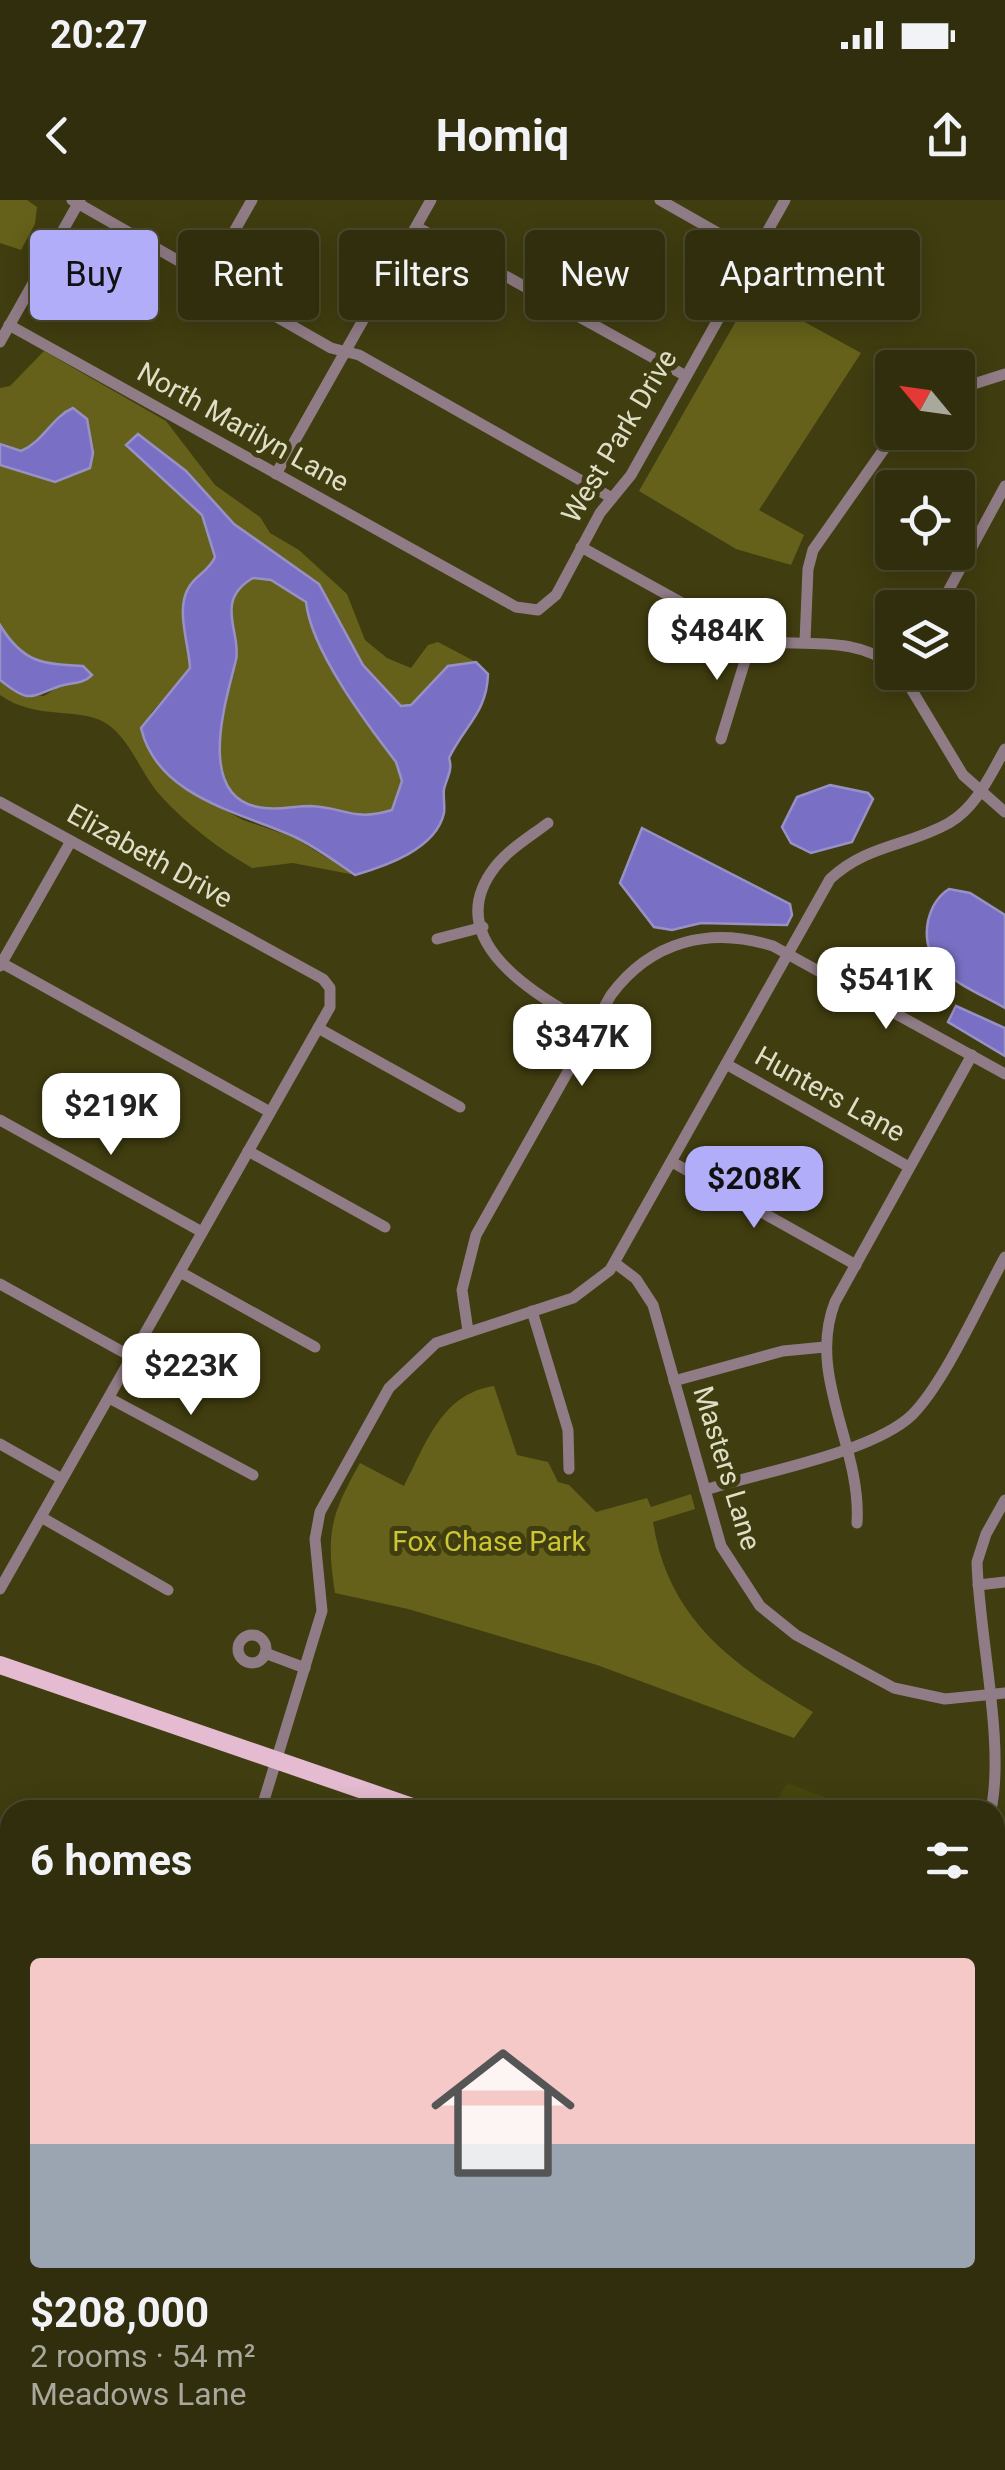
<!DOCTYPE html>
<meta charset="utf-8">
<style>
:root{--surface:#302e0c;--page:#383615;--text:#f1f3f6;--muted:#a8a89d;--line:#4b4a2d;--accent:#b2adf9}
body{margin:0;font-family:Roboto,sans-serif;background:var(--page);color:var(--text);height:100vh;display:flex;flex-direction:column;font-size:38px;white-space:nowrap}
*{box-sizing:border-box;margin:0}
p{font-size:32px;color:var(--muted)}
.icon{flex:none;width:55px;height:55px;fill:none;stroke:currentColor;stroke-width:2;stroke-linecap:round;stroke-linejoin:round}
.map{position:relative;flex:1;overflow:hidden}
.side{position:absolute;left:0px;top:1600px;width:1005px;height:670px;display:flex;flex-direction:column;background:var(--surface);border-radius:30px 30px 0 0;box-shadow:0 5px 25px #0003,0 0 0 2px var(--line)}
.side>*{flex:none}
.top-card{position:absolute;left:30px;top:30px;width:945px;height:90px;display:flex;gap:20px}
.needle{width:65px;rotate:299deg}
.buttons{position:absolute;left:875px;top:150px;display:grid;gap:20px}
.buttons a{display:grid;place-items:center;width:100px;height:100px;border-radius:10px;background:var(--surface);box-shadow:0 5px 25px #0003,0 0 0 2px var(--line);font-size:50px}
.price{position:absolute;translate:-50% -85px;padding:0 22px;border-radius:20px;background:#fff;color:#222;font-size:32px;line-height:65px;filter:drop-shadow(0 2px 5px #0008)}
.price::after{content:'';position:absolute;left:50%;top:60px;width:30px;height:22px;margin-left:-15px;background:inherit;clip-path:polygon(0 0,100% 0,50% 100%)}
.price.selected{background:var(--accent);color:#111}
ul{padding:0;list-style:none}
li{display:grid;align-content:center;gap:20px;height:530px;padding:0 30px}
li span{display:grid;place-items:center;height:310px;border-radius:10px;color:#555}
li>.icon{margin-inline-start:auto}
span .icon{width:180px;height:180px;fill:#fffc;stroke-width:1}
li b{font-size:42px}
h2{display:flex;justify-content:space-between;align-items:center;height:120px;padding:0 30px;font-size:42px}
.chip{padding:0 35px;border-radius:10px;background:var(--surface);box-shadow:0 5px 25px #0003,0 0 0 2px var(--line);font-size:35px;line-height:90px}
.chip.selected{background:var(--accent);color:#111}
.status{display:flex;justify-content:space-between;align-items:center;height:70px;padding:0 50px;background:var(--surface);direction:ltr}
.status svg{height:28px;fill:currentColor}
header{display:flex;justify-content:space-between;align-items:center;height:130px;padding:0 30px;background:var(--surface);font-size:45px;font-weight:700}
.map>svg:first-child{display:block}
.built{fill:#48460d}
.green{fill:#65611a}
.water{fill:#7970c5;stroke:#9891c6;stroke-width:2.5;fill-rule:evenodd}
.building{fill:#5c7c19;stroke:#9db084;stroke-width:2.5}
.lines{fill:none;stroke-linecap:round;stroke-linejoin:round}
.minor{stroke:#907c86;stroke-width:11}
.primary{stroke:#e4bbd0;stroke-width:18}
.rail{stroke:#8e8d6a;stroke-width:2.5;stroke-dasharray:5 10;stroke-linecap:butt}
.labels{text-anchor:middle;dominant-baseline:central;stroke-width:10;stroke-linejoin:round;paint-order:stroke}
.street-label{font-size:28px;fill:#dfdfc7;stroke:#403d10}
.park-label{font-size:28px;fill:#cec735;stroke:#403d10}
</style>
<div class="status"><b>20:27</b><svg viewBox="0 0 49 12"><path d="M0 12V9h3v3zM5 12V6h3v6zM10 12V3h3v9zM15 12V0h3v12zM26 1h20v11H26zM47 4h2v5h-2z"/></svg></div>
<header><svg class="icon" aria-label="back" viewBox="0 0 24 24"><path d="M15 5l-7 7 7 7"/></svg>Homiq<svg class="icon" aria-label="share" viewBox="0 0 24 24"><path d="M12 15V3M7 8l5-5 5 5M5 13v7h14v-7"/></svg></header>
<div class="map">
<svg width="1005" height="2270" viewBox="0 0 1005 2270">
<rect width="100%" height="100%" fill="#403d10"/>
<g class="built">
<polygon points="787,1583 860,1610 772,1610"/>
<polygon points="995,1657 1005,1661 1005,1793 995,1789"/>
<polygon points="995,1838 1005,1842 1005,2114 995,2112"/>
</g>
<g class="green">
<polygon points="0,0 27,0 37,7 35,24 21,50 0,43"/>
<polygon points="752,93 861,153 759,310 804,335 791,365 736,349 639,291"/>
<path d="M44,151L166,221L215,285L260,317L270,333L299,350L347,394L365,440L387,458L411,468L428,445L438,442L476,462L448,466L411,506H402L363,465L319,384L234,324L186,271L138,234L126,244L202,315L216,357C210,370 202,371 194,381C174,401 188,442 190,468L151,513L144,540L151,556L190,591L243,620L293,637L355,675L293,663L252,668C219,649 186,624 160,595C142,575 131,542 110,526C84,505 37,522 0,495V480L17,493L44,496L58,487L86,481L83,466C42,464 23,463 0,425V265L55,282L64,212L37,245L21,252L0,244V188L10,186Z"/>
<path d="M253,378L271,380L306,402C310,449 366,523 396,562L402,581L392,610C352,622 345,607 311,606C288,606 264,612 243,602C201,581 227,495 236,460C242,433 213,401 253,378Z"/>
<path d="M494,1186L517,1255L548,1262L558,1282L569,1285L596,1312L647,1298L651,1307L691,1294L695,1309L653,1322C668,1420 734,1466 813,1512L794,1538L597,1465L408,1409L335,1393C326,1334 330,1316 360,1263L404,1286C426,1244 441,1194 494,1186Z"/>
</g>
<g class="water">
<path d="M73,208L87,219L93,253L90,268L55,282L0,265V244L21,251C44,241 52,217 73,208Z"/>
<path d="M138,234L186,271L234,324L319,384L363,465L401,506L411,505L448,466L476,462L488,474C487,513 464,526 449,558C453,570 447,577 444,589C443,596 445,605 444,613C436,649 386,666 355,675C336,662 316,647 295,637C240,612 157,597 141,528L190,468C189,444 175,409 189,387C196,375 209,371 215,357L202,315L126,245ZM253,378L271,380L306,402C311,450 366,523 396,562L402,581L392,610C352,622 345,607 310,606C295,606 280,610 265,608C194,602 225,503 236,460C242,433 213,401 253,378Z"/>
<path d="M0,425C23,463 42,464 83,466L92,475C82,485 72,482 60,486C29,497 30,504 0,480Z"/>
<polygon points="830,585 868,593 873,599 852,642 811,653 791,643 782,627 797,597"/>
<polygon points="642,628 790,704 792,715 787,725 701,723 672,730 654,727 620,683"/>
<path d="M949,689L970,693L1005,715V808C969,787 918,772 928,721C931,708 938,696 949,689Z"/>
<polygon points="956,806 1005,828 1005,856 948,822"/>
<polygon points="0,2095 10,2108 10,2214 0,2206"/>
<polygon points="279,2260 888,2260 894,2270 306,2270"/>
</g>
<polygon class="building" points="997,1999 1005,2000 1005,2064 995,2062"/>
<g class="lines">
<g class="minor">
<polyline points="72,0 331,148 359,155 612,298"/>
<polyline points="660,0 755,54"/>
<polyline points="417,27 686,176"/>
<polyline points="206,81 252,0"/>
<polyline points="9,125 516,407 538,410 556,395 600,313 631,275 785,0"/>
<polyline points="0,142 80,0"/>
<polyline points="958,189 1005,174"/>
<polyline points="276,274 431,0"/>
<path d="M581,347L740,435C791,453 845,430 892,465"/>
<polyline points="939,408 1005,286"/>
<polyline points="805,441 808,369 813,350 896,232"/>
<polyline points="901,472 963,575 1005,612"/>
<polyline points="721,539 752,438"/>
<polyline points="0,602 323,779 330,788 330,807 0,1389"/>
<path d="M548,623C531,636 509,649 495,667C437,742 541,798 593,827"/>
<polyline points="437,739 483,727"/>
<polyline points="0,762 270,912"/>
<polyline points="0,766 71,641"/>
<polyline points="318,828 460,907"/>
<polyline points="726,864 909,967"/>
<polyline points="0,920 202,1032"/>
<polyline points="248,951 385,1027"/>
<polyline points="672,962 856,1065"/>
<polyline points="615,1063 636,1079 653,1105 721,1346 760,1406 796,1435 894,1488 945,1499 1005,1493"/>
<polyline points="180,1072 315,1147"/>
<polyline points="0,1084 132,1157"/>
<polyline points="532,1111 568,1230 569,1269"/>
<path d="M468,1131L462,1090L476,1035L611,795C651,741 710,726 773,746L1005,874"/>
<polyline points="674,1181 783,1151 825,1147"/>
<polyline points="109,1198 253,1275"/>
<polyline points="0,1244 62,1279"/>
<path d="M705,1290C761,1272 872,1253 912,1215C945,1182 981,1100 1005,1057"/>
<polyline points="41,1317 168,1390"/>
<path d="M857,1323C862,1247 806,1176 835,1102L972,855"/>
<polyline points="978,1385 1005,1382"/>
<circle cx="252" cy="1449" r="14"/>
<polyline points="265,1453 305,1468"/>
<path d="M261,1610L322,1411L315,1339L320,1312L389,1188L436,1143L573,1098L610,1070L830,679C868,644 906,647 949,623C976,607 990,576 1005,549"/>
<path d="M991,1610C1005,1543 979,1436 977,1362L986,1334L1005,1300"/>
<polyline points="0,1787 10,1789"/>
<polyline points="10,1830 10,1835"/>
</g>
<g class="primary">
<polyline points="0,1465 421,1610"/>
<polyline points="995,1815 1005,1819"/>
</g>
<g class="rail">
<polyline points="0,1940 10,1942"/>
<polyline points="995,2145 1005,2147"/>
</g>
</g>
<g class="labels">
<g class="street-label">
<text transform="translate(243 227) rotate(29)">North Marilyn Lane</text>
<text transform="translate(619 236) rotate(-59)">West Park Drive</text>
<text transform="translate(150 656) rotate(29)">Elizabeth Drive</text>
<text transform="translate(830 894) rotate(29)">Hunters Lane</text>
<text transform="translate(727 1268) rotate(73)">Masters Lane</text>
</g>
<g class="park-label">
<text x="489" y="1341">Fox Chase Park</text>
</g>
</g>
</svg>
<div class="buttons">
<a><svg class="needle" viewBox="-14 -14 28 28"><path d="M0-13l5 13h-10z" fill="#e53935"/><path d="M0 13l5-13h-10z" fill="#a8a89d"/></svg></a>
<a><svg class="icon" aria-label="locate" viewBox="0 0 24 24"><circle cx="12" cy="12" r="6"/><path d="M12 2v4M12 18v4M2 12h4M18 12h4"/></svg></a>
<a><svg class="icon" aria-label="layers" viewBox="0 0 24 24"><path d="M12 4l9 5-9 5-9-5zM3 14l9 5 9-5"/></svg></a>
</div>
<b class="price" style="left:717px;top:483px">$484K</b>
<b class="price" style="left:886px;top:832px">$541K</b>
<b class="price" style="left:582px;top:889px">$347K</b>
<b class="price" style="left:111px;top:958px">$219K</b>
<b class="price selected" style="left:754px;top:1031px">$208K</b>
<b class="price" style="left:191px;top:1218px">$223K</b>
<div class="top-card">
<a class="chip selected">Buy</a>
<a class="chip">Rent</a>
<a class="chip">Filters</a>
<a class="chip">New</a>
<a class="chip">Apartment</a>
</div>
<section class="side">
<h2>6 homes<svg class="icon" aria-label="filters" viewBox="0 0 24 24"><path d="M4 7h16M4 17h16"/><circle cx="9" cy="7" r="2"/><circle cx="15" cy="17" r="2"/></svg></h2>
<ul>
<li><span style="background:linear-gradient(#f6c9c9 60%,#9aa5b1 0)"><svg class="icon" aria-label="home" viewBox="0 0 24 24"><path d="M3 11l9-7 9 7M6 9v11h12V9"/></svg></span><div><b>$208,000</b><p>2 rooms · 54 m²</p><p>Meadows Lane</p></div></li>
</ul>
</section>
</div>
